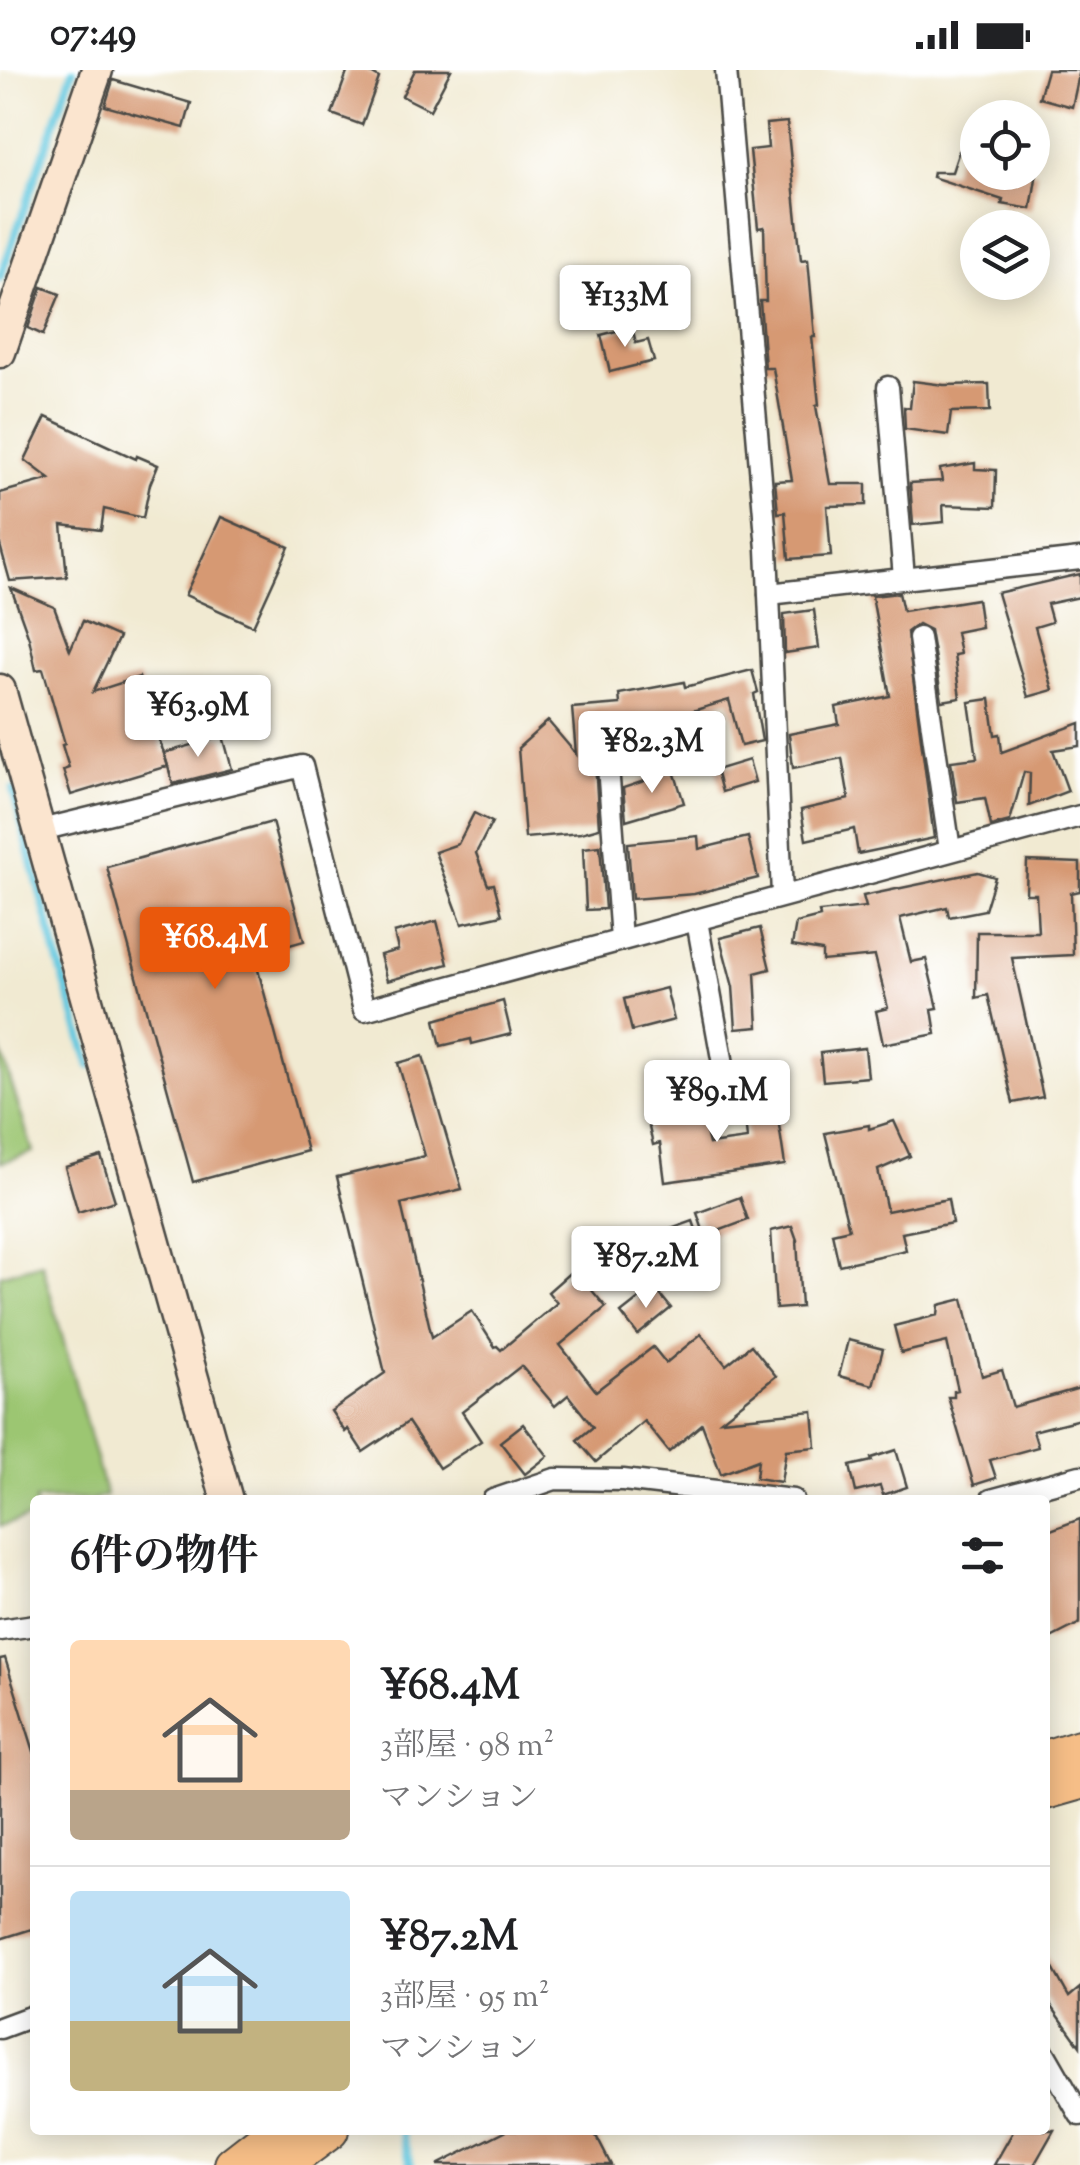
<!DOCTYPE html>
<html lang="ja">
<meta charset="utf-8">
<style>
:root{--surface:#fff;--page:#f2f2f2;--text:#202124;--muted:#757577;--line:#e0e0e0;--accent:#ea580c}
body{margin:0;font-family:"Sorts Mill Goudy","Noto Serif JP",serif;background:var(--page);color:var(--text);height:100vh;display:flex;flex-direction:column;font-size:38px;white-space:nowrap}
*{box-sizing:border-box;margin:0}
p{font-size:32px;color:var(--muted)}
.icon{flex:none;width:55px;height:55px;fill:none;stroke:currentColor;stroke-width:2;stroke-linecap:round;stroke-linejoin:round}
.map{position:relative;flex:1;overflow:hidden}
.details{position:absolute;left:30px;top:1425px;width:1020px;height:640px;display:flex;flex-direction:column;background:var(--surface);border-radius:10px;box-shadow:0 5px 25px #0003}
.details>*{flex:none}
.fabs{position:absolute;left:960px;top:30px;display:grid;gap:20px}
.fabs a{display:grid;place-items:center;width:90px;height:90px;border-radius:50%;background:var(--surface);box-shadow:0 5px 25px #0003;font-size:50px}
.price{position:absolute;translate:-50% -85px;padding:0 22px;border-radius:10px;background:#fff;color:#222;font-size:32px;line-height:65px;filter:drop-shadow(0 2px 5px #0008)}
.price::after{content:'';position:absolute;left:50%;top:60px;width:30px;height:22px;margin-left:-15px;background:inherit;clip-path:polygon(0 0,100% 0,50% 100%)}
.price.on{background:var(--accent);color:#fff}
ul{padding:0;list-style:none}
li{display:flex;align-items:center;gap:30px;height:250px;padding:0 40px}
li+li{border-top:2px solid var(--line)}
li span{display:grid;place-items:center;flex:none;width:280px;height:200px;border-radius:10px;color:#555}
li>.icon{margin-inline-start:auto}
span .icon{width:120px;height:120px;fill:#fffc;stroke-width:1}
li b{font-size:42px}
h2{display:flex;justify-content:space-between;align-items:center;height:120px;padding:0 40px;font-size:42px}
.status{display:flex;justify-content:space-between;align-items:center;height:70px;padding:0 50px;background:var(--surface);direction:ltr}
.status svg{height:28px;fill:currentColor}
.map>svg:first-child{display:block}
.pitch{fill:#9cc672;stroke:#64784e;stroke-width:2.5}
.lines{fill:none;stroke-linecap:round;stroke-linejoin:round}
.stream{stroke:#62c8df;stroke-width:8}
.building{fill:#d69973}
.street-casing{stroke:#494844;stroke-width:25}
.secondary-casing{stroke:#494844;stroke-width:35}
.highway-casing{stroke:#494844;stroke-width:42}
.street{stroke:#fff;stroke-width:20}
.secondary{stroke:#fbe5cf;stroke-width:30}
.highway{stroke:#f6be87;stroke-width:38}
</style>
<div class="status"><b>07:49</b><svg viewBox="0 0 49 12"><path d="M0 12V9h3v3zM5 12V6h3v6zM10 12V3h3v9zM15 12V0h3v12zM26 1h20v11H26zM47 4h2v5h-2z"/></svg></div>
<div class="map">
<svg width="1080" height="2095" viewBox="0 0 1080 2095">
<rect width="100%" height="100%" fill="#fff"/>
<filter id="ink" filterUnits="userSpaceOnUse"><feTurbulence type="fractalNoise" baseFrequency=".01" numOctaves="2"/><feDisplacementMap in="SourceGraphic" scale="20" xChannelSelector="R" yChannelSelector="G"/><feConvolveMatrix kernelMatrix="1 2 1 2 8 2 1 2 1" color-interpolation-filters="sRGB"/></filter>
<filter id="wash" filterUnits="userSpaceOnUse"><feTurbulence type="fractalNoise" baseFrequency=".0048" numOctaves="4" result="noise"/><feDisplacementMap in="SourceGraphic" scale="40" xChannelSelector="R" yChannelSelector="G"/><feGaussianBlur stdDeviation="2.25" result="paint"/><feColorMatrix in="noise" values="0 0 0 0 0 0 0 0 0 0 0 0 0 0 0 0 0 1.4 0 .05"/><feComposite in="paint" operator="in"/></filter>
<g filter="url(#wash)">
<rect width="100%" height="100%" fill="#f1ead2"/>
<g class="pitch">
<polygon points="0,978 33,1082 0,1093"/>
<polygon points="42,1193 106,1426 94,1430 35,1430 35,1446 0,1456 0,1205"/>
</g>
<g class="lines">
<g class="stream">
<polyline points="0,208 73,0"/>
<polyline points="13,720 57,886 90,996"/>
<polyline points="402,2060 411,2095"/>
</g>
</g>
<g id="blocks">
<g class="building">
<polygon points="348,0 366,0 379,8 362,55 332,44"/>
<polygon points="415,0 451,0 430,40 402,26"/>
<polygon points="1047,0 1080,0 1072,37 1039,28"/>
<polygon points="113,10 191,33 184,58 105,36"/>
<polygon points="787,52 801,190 808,189 815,267 812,267 819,335 816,336 830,414 866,414 866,435 827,436 831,486 789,489 785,442 778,443 775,411 792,410 773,298 765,298 760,231 766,231 764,157 758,158 750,80 768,78 766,54"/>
<polygon points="959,81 978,87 978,102 1037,102 1031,139 1002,134 1003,130 932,107 933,102 952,102"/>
<polygon points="42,217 60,224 43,265 28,258"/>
<polygon points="632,257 636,273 648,270 654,291 610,302 601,265"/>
<polygon points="913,311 944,315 989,314 990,341 951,342 948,365 905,359 904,337 910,338"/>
<polygon points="46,347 136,389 137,386 158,395 150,414 143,448 104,439 101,460 62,455 67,507 10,511 0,475 0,423 50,409 25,390"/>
<polygon points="975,393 975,399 996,400 995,437 943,435 944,452 913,455 910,413 942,411 940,399"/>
<polygon points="221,447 289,477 253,556 185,525"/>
<polygon points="1080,504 1080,527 1047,534 1052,552 1035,557 1053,620 1028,627 997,523"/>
<polygon points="11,518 54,537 70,580 83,551 119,567 93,622 139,607 168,696 71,725 63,700 69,698 62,675 65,674 43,599 36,600 29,568"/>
<polygon points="899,523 903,541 977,529 981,557 956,562 960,584 954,585 960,628 942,631 930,560 918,554 907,562 934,768 858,784 854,759 806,770 801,740 849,729 842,688 793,698 789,664 839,654 836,637 890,626 872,526"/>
<polygon points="814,540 819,578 785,583 784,544"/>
<polygon points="752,600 758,622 754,624 762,671 741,676 729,630 689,642 593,659 599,758 581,763 525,768 518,678 548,651 576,684 572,638 620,634 619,624 684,612 685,617"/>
<polygon points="990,629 995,665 1000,664 1002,682 1080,653 1080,676 1053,680 1068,721 1029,736 1030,703 1024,702 1010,751 991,756 985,728 957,732 951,691 977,688 969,632"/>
<polygon points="223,666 232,699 173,714 164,683"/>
<polygon points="749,690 755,712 722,722 716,700"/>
<polygon points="674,701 684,733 626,750 623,718"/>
<polygon points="474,743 492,752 476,783 488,815 494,814 502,845 462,854 435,782 458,774"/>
<polygon points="272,752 304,871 254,885 307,1081 193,1112 107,797"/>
<polygon points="698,766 699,779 748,767 758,808 694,824 632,829 628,773"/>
<polygon points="600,776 605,839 586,840 583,778"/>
<polygon points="1027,791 1080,793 1080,821 1071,823 1073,885 1012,888 1043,1027 1013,1033 988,925 976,928 977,862 1038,862 1036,824 1026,824"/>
<polygon points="978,802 995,807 985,840 949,847 947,837 900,848 911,892 926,889 938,938 932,939 936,964 883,974 876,941 888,938 875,886 822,891 822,881 792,876 796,853 820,847 819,842 866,837 863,826"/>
<polygon points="437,851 448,894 387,911 380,885 398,880 394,863"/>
<polygon points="760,858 770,899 755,903 758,957 736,959 733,917 720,868"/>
<polygon points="666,918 674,950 632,961 624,929"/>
<polygon points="503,931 511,964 472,974 471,969 441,976 435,950"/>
<polygon points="865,978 868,1007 823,1011 820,983"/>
<polygon points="423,986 462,1119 401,1134 432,1267 472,1241 495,1277 497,1276 501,1280 557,1233 548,1222 574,1199 606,1237 560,1275 596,1321 653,1277 666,1293 701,1264 726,1295 751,1275 776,1306 721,1350 813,1341 816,1377 786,1380 781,1412 756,1408 758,1390 721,1404 702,1354 669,1382 644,1351 596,1392 577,1370 593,1357 568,1325 555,1336 521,1296 462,1342 481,1371 439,1398 408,1352 363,1382 348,1359 345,1362 331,1341 385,1303 337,1107 425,1086 398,993"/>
<polygon points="776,1035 785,1095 665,1112 660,1073 653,1075 648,1053 701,1040 709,1074 747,1069 744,1038"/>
<polygon points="894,1051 910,1086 878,1100 887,1141 948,1129 952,1153 902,1163 906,1180 839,1195 832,1163 849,1159 825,1063 869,1055 869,1059"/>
<polygon points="101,1086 115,1131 78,1142 65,1097"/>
<polygon points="740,1127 748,1150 705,1166 697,1143"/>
<polygon points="693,1151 704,1182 654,1200 643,1169"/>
<polygon points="792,1156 797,1170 801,1237 776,1239 771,1161"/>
<polygon points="654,1217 671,1238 638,1265 621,1243"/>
<polygon points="963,1229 982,1306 1002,1300 1013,1337 1080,1318 1080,1349 1033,1361 1038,1377 990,1390 996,1408 974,1415 948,1327 954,1327 954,1321 958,1320 947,1272 901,1283 894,1256 938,1245 939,1235"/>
<polygon points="848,1270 883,1279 873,1315 839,1306"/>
<polygon points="523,1354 548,1386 525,1404 500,1372"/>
<polygon points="896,1380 907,1417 883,1425 880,1416 856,1422 850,1396 872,1391 871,1388"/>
<polygon points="1080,1449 1080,1553 1045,1571 1045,1462"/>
<polygon points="5,1588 35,1685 35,1858 0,1869 0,1589"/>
<polygon points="1045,1884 1069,1927 1080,1918 1080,1976 1045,1927"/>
<polygon points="507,2060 593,2060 611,2095 437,2095"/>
<polygon points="1014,2060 1054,2060 1034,2095 994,2095"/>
</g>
</g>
</g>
<g filter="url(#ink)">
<use href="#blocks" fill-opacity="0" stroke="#494844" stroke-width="2.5"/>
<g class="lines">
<g class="street-casing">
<g id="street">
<polyline points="726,0 767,479 782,825"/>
<polyline points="888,317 904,508"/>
<polyline points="769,524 1080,489"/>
<polyline points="919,568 950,780"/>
<polyline points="608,696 621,869"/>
<polyline points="41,760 302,696 364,940 1080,746"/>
<polyline points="697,851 729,1027"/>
<polyline points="493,1430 555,1409 623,1410 793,1430"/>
<polyline points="991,1430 1080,1406"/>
<polyline points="0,1560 35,1555"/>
<polyline points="0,1958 35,1945"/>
<polyline points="1045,1984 1080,2045"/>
</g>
</g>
<g class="secondary-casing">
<g id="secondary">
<polyline points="0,282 97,0"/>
<polyline points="0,620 227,1430"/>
</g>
</g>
<g class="highway-casing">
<g id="highway">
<polyline points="1045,1690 1080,1679"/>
<polyline points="1045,1720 1080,1710"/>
<polyline points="234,2095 279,2060"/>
<polyline points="282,2095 329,2060"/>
</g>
</g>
<use href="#street" class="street"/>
<use href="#secondary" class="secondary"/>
<use href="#highway" class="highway"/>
</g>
</g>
</svg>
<div class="fabs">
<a><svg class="icon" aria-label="locate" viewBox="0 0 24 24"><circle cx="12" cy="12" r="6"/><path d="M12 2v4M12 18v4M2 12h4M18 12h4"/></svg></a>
<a><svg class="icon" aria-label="layers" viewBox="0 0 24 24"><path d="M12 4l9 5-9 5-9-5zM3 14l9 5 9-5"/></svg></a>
</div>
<b class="price" style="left:625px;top:280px">¥133M</b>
<b class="price" style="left:198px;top:690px">¥63.9M</b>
<b class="price" style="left:652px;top:726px">¥82.3M</b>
<b class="price on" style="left:215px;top:922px">¥68.4M</b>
<b class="price" style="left:717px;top:1075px">¥89.1M</b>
<b class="price" style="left:646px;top:1241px">¥87.2M</b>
<section class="details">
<h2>6件の物件<svg class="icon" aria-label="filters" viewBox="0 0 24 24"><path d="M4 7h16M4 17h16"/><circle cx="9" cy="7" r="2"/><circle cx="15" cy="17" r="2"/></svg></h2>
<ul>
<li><span style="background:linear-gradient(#ffd9b3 75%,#b9a48a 0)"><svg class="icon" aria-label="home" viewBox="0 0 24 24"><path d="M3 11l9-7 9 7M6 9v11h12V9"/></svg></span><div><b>¥68.4M</b><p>3部屋 · 98 m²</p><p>マンション</p></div></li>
<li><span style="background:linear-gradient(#bfe0f5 65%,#c2b280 0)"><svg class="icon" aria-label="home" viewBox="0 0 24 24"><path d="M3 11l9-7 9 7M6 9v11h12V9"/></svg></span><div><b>¥87.2M</b><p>3部屋 · 95 m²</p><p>マンション</p></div></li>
</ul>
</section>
</div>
